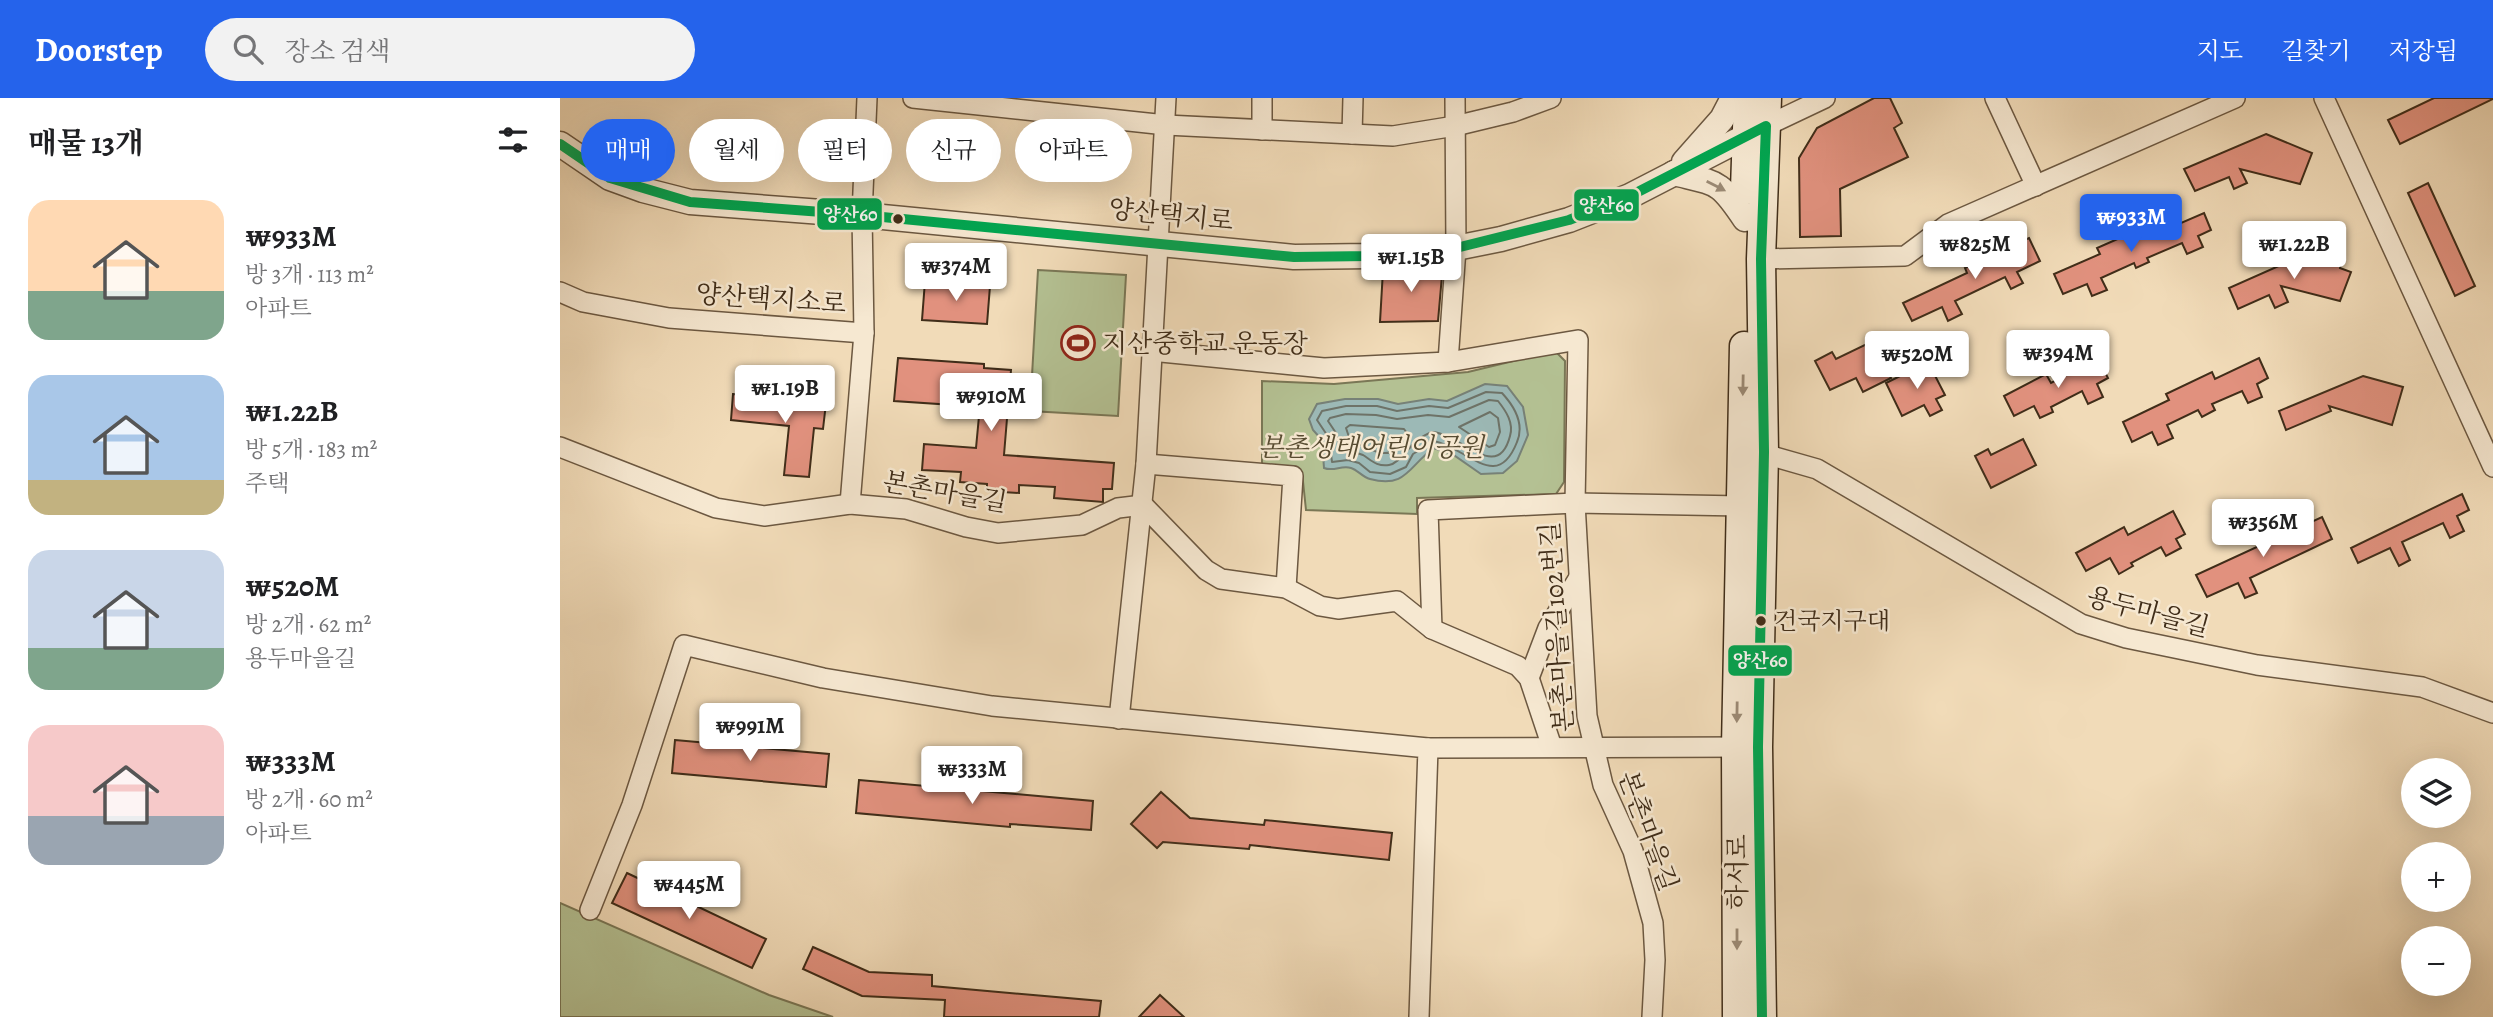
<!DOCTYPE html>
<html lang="ko">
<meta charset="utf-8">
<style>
:root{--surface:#fff;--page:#f2f2f2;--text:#202124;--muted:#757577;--accent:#2563eb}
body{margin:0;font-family:Alegreya,"Noto Serif KR",serif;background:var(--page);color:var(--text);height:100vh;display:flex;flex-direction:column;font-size:26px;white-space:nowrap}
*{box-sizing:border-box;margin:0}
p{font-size:23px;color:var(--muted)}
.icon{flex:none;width:38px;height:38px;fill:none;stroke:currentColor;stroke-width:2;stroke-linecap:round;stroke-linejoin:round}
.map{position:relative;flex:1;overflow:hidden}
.sheet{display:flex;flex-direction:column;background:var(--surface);width:560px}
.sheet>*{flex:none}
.hud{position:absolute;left:21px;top:21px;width:665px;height:63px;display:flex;gap:14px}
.fabs{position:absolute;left:1841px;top:660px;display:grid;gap:14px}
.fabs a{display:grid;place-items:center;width:70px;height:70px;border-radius:50%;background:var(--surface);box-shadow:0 7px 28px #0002;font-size:35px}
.price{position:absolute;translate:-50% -60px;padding:0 16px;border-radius:7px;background:#fff;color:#222;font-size:23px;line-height:46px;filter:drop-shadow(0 2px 4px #0008)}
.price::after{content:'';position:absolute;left:50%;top:42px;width:21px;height:16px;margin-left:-10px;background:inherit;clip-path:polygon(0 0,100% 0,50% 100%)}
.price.active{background:var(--accent);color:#fff}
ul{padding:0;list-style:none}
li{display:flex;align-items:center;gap:21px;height:175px;padding:0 28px}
li span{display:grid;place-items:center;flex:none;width:196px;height:140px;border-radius:21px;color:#555}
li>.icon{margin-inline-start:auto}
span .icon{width:84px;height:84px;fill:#fffc;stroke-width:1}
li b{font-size:30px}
h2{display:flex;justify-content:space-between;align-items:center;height:84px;padding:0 28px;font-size:30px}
.pill{padding:0 24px;border-radius:32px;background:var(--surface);box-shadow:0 7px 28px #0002;font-size:24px;line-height:63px}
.pill.active{background:var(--accent);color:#fff}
header{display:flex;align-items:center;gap:42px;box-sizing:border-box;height:98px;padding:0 35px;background:var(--accent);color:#fff}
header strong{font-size:33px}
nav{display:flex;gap:38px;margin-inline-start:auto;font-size:24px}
.search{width:490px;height:63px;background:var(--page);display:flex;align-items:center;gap:18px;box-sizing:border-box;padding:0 24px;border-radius:38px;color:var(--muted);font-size:26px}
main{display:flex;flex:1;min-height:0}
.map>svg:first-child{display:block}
.green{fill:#b4c193;stroke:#7a7756;stroke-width:2}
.water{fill:#9cb9b6;stroke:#778177;stroke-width:2}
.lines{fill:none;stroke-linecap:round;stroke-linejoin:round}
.shore{stroke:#6e7368;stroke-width:2}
.building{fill:#e1917e;stroke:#402d19;stroke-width:2}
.minor-casing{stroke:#6c5841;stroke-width:22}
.tertiary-casing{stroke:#6c5841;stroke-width:27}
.secondary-casing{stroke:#402d19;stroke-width:31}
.minor{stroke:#f6e8d1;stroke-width:19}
.tertiary{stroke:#f6e8d1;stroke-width:24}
.secondary{stroke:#f6e8d1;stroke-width:28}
.bus-1-casing{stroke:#f6e8d1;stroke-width:16}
.bus-1{stroke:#00a651;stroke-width:10}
.oneway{fill:#9b8a75}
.bus-dot{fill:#402d19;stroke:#f6e8d1;stroke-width:2.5}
.labels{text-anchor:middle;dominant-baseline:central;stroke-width:5;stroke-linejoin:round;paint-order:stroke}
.bus-label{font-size:24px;fill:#402d19;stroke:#f6e8d1;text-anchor:start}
.street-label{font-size:26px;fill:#402d19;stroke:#f6e8d1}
.poi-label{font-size:26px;fill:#402d19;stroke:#f6e8d1;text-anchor:start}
.park-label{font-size:26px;font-style:italic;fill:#574b31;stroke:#f6e8d1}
.line-badge{stroke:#f6e8d1;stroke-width:2.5}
.badge-label{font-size:19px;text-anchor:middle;font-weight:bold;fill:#fff}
</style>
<header>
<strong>Doorstep</strong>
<div class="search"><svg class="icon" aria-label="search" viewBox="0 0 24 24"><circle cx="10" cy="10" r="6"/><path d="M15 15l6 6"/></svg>장소 검색</div>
<nav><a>지도</a><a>길찾기</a><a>저장됨</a></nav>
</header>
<main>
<section class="sheet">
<h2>매물 13개<svg class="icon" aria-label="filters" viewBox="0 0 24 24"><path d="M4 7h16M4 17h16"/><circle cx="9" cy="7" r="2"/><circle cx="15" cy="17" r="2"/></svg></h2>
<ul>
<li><span style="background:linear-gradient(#ffd9b3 65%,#7fa58c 0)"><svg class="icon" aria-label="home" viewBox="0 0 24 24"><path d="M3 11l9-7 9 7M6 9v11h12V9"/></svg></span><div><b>₩933M</b><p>방 3개 · 113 m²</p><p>아파트</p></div></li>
<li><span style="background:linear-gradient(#a9c7e8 75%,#c2b280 0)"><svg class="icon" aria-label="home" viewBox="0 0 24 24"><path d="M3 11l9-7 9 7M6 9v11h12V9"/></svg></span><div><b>₩1.22B</b><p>방 5개 · 183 m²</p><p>주택</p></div></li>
<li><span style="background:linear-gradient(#c9d6e8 70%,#7fa58c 0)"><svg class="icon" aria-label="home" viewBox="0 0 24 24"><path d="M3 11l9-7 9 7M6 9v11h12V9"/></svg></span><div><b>₩520M</b><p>방 2개 · 62 m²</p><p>용두마을길</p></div></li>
<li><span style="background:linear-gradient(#f6c9c9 65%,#9aa5b1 0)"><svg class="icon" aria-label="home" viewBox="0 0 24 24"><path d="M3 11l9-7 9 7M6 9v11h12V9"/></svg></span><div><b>₩333M</b><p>방 2개 · 60 m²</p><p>아파트</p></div></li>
</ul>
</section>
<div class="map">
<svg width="1933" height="919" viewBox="0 0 1933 919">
<rect width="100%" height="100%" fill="#f1dbb8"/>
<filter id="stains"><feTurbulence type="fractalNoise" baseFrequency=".00286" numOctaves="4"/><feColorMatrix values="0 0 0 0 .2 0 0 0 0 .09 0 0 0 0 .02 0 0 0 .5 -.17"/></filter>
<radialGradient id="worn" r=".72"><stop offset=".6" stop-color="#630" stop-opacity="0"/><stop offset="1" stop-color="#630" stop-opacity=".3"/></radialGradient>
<g class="green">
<polygon points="478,172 566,177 558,318 470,313"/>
<polygon points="995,253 1005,263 1004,384 996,396 857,400 857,416 746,412 742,374 702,367 702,283 774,286 908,274"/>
<polygon points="0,805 209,897 273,919 0,919"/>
</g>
<path class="water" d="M925,286L947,288L963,309L968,337L957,363L943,375L921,376L895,358L874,350C849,367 847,391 810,381C802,379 798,372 791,370C781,367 774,374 764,370L762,342L753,332L749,321L757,306L785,301H818L838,306L869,301L887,303Z"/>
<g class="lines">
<g class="shore">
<path d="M926,294L942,295C954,308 965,325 957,344C937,395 908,350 874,343L853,356L846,369L830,376L810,374L799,365L788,362L772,364L769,340L757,322L762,313L786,308H817L837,313L869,308L888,310Z"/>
<path d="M929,302L938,303C946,313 954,325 950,338C938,385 902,337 873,334C851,340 842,365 829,367C817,369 811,362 803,357C796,354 788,353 781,352L776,335L768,323L770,320L786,316L816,317L837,321L868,317L889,319Z"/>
<polygon points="930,314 938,320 940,334 935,347 929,349 899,329"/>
<path d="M790,327L844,331L847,335L831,354C818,359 803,346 790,342L786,330Z"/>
</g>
</g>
<g class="building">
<polygon points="1314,0 1330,0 1342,25 1334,30 1348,59 1280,91 1281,138 1240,139 1239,60 1257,30"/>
<polygon points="1874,0 1933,0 1933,1 1840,46 1828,22"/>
<polygon points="1706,36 1752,55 1740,86 1680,71 1687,85 1674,91 1669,79 1635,93 1624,71"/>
<polygon points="1868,85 1915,188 1895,198 1848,95"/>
<polygon points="1644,115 1651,132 1638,138 1643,149 1627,156 1622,145 1587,160 1589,164 1576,170 1574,165 1541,180 1547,192 1532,198 1527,186 1503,196 1494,176 1540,156 1537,150 1587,128 1591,138"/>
<polygon points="1469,140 1480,163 1457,174 1463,185 1451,191 1445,179 1395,203 1402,216 1388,223 1382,209 1352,223 1343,205 1407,175 1405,170"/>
<polygon points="1748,155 1781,166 1780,170 1791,174 1780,203 1721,188 1728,204 1715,210 1709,197 1678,211 1669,190"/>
<polygon points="883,166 878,223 820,224 823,172"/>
<polygon points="365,183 430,188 427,226 362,222"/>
<polygon points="1313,243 1331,280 1303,294 1296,280 1270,292 1255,263 1272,254 1276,261"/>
<polygon points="338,260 424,266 424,270 451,272 444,357 554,365 552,391 543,391 543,404 494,400 495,389 459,387 459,395 427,393 427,386 400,384 401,374 362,372 364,346 416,350 419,318 393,316 393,307 334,303"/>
<polygon points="1699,260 1708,280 1697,286 1702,299 1688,305 1682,293 1652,306 1655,312 1642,319 1638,312 1607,327 1613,340 1598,347 1592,334 1572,344 1563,324 1609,302 1606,296 1652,274 1655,281"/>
<polygon points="1538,261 1548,280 1537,286 1543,299 1528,306 1522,293 1491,309 1493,314 1480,320 1474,308 1454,318 1444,298 1486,276 1491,285"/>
<polygon points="1368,264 1385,297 1376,301 1382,312 1370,318 1364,307 1342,318 1326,285"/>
<polygon points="1803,278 1843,289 1832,327 1769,308 1771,313 1726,332 1719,313"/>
<polygon points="173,296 266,305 263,331 254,330 249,379 224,377 229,328 171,322"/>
<polygon points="1463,341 1476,367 1431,390 1415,358 1428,351 1431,357"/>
<polygon points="1902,396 1909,412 1897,418 1904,433 1890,440 1883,425 1842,444 1850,462 1839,468 1830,450 1798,465 1791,450"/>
<polygon points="1613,413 1625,436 1616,441 1621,450 1606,458 1601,449 1571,465 1573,468 1559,476 1550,460 1526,473 1516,455 1564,429 1568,437"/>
<polygon points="1762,419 1772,441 1690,480 1697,495 1685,500 1678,485 1647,499 1636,477"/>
<polygon points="115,642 269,656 266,689 112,675"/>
<polygon points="299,682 533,703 531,732 450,726 450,729 296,715"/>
<polygon points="601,694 630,720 704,727 705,722 832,735 829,762 690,747 689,751 603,744 597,750 571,726"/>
<polygon points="67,775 206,841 192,870 52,805"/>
<polygon points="253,849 309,874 372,877 372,888 541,903 539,919 384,919 385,902 302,898 243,871"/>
<polygon points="600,897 624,919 579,919"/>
</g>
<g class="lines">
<g class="minor-casing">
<g id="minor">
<polyline points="353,0 606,27 833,38 895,28 953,14 991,0"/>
<polyline points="702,0 702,32"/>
<polyline points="1435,0 1476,88"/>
<polyline points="1764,0 1933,369"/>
<polyline points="1206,28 1265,0"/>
<polyline points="792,36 793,0"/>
<polyline points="1201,161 1345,158 1388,126 1675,0"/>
<polyline points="0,194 23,204 109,220 304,235 302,117 307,0"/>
<polyline points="591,253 764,270 888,264 1018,242 1015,405 1027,618 1043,687 1073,753 1093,825 1095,862 1092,919"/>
<polyline points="888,264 896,150 895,0"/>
<polyline points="0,349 156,410 204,418 290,406 346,411 406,429 438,435 522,427 558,410 583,407"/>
<polyline points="1194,353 1257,371 1521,526 1566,540 1697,567 1862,589 1933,615"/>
<polyline points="586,366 733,378 726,490"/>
<polyline points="290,406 304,235"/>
<polyline points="583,407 646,472 661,481 726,490 760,508 778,511 837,503 872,531 958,568 969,580 992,649"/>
<polyline points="872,531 868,412 1015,405 1182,408"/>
<polyline points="969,580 988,530 1018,481"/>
<polyline points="559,621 586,366 606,0"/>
<polyline points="868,650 1189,649"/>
<polyline points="30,812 72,707 124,547 263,580 432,608 868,650 859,919"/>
</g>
</g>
<g class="tertiary-casing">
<g id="tertiary">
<polyline points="0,46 50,80 83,92 130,104 302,117 734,159 809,158 896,150 941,141 1009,122 1070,98 1200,31"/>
<polyline points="1124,64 1162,21 1173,0"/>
<path d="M1114,75C1158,86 1159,82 1185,121"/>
</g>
</g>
<g class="secondary-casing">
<g id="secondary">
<polyline points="1185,92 1188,0"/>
<polyline points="1177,919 1176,649 1184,248"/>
<polyline points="1202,919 1198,649 1204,354 1201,161 1207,0"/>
</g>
</g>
<use href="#minor" class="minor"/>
<use href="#tertiary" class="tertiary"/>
<use href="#secondary" class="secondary"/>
<g class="bus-1-casing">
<polyline id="bus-1" points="0,46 50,80 130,104 302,117 734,159 809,158 896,150 1009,122 1070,98 1206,28 1201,161 1204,354 1198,649 1202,919"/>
</g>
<use href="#bus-1" class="bus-1"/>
</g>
<defs><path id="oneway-solid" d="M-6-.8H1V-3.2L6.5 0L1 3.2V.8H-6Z" transform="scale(1.75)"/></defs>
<g class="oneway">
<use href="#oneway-solid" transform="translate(1156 88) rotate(27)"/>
<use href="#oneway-solid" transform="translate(1183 287) rotate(91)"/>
<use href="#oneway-solid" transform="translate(1177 614) rotate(91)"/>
<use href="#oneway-solid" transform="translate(1177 841) rotate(90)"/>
</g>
<defs>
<g id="stadium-ring" transform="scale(1.75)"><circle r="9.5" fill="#f6e8d1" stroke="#8f2418" stroke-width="1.5"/><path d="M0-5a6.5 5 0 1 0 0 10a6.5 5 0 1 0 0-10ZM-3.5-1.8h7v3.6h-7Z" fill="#8f2418"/></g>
</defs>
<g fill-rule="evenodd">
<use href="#stadium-ring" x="518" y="245"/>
</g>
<g class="bus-dot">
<circle cx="338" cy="121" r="6"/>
<circle cx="1201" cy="523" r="6"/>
</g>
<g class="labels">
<g class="bus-label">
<text x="1214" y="523">건국지구대</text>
</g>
<g class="street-label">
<text transform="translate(611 117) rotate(6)">양산택지로</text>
<text transform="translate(211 201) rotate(4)">양산택지소로</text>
<text transform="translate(385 394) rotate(10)">본촌마을길</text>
<text transform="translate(1588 514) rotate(15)">용두마을길</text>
<text transform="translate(997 529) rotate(-94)">본촌마을길102번길</text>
<text transform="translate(1088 733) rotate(70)">본촌마을길</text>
<text transform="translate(1177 774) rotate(-90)">하서로</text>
</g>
<g class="poi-label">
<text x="542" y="245">지산중학교 운동장</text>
</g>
<g class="park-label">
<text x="811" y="349">본촌생태어린이공원</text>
</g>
</g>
<g class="line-badge">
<rect x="1013" y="90" width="67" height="34" rx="7" fill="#00a651"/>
<rect x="256" y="99" width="67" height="34" rx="7" fill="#00a651"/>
<rect x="1167" y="546" width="66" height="33" rx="7" fill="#00a651"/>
</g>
<g class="badge-label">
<text x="1046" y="114">양산60</text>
<text x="290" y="123">양산60</text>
<text x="1200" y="569">양산60</text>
</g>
<rect width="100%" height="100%" filter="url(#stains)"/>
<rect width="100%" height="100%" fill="url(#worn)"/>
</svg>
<div class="fabs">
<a><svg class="icon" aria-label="layers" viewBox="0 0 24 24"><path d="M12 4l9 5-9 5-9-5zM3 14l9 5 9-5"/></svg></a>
<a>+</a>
<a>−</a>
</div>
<b class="price active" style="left:1571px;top:156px">₩933M</b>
<b class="price" style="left:1415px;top:183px">₩825M</b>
<b class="price" style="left:1734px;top:183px">₩1.22B</b>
<b class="price" style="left:851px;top:196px">₩1.15B</b>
<b class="price" style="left:396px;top:205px">₩374M</b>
<b class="price" style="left:1498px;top:292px">₩394M</b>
<b class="price" style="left:1357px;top:293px">₩520M</b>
<b class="price" style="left:225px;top:327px">₩1.19B</b>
<b class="price" style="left:431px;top:335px">₩910M</b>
<b class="price" style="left:1703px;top:461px">₩356M</b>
<b class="price" style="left:190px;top:665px">₩991M</b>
<b class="price" style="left:412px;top:708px">₩333M</b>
<b class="price" style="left:129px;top:823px">₩445M</b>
<div class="hud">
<a class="pill active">매매</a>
<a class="pill">월세</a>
<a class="pill">필터</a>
<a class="pill">신규</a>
<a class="pill">아파트</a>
</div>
</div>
</main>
